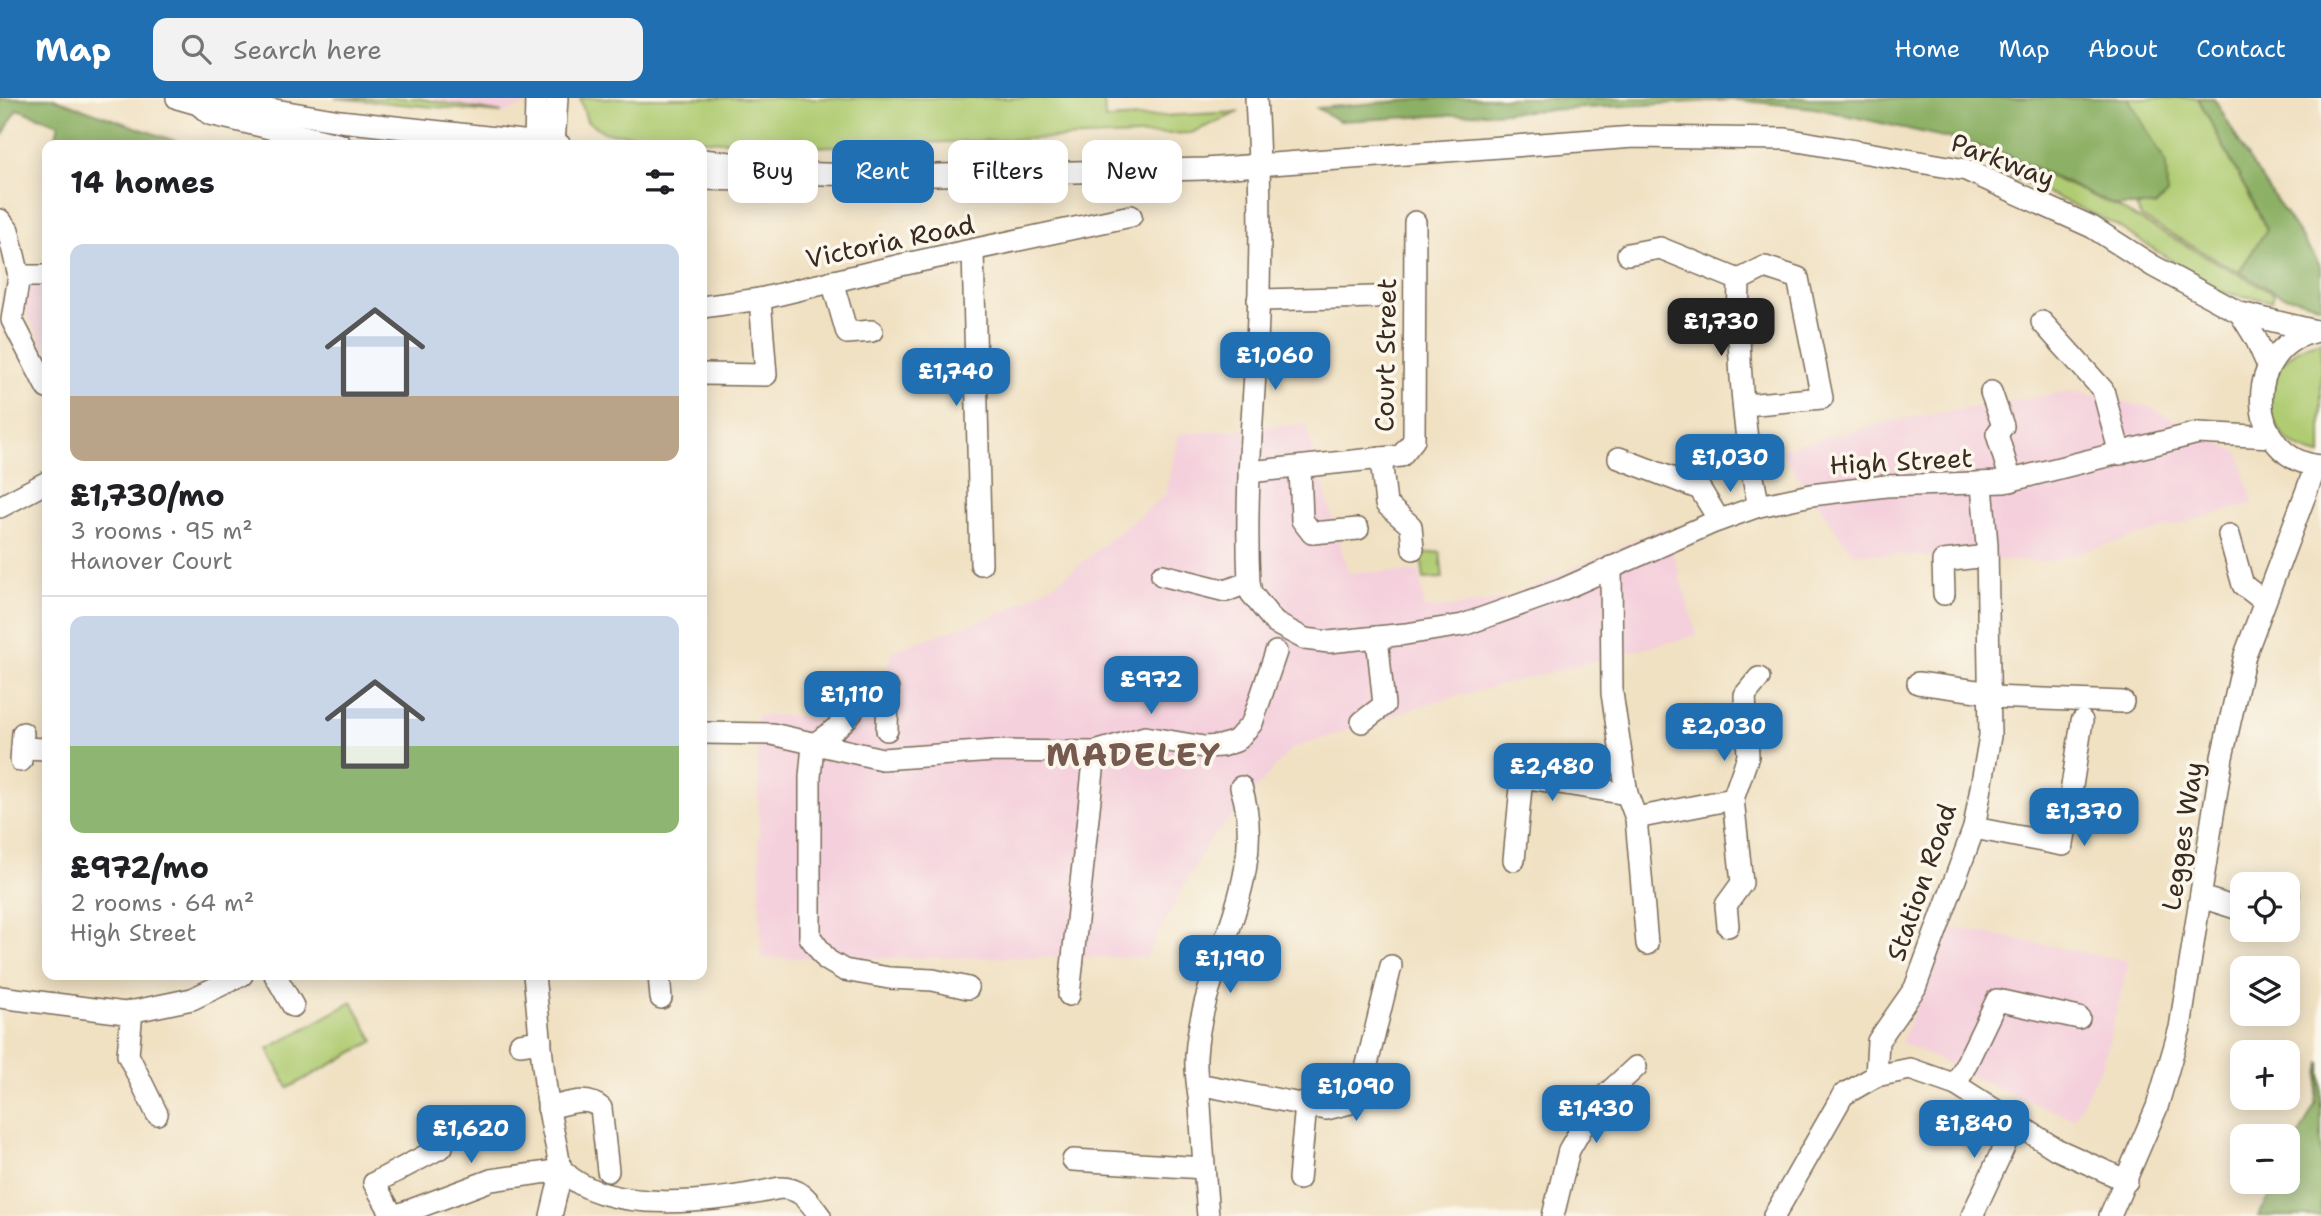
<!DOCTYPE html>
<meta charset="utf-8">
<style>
:root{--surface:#fff;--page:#f2f2f2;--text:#202124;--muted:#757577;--line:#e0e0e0;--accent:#1f6fb2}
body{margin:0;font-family:"Shantell Sans",sans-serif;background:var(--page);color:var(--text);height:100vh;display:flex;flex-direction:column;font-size:26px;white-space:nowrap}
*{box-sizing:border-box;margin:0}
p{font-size:23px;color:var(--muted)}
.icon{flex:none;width:38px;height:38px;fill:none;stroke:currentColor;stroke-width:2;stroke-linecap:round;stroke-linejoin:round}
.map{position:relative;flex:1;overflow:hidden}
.sheet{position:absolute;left:42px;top:42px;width:665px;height:840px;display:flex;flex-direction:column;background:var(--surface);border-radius:14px;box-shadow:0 4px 18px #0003}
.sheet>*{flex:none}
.banner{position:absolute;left:728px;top:42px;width:665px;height:63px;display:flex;gap:14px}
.controls{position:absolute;left:2230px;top:774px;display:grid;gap:14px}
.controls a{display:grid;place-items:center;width:70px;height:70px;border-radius:14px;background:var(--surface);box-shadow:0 4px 18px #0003;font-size:35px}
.price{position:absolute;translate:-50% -60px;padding:0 16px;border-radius:14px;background:var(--accent);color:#fff;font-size:23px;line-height:46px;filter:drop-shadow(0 2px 4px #0008)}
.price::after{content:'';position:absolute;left:50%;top:42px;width:21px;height:16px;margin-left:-10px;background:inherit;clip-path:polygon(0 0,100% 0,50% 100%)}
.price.selected{background:#222;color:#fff}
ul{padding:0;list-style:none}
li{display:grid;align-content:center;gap:14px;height:371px;padding:0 28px}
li+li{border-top:2px solid var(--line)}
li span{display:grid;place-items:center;height:217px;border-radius:14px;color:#555}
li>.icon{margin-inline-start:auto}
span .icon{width:126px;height:126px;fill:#fffc;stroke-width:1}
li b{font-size:30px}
h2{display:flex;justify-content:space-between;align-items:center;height:84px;padding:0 28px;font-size:30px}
.pill{padding:0 24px;border-radius:14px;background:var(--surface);box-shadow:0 4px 18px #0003;font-size:24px;line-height:63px}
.pill.selected{background:var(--accent);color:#fff}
header{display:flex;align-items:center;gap:42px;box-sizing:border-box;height:98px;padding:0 35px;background:var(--accent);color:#fff}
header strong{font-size:33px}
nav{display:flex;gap:38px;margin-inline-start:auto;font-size:24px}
.search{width:490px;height:63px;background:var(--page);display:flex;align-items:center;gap:18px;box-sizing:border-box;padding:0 24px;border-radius:14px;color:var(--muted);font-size:26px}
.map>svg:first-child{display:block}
.built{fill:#f4cfdc}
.green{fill:#b0cc73;stroke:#767b48;stroke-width:2}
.forest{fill:#8cb065;stroke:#646d42;stroke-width:2}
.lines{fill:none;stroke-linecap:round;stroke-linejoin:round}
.minor-casing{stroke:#7a6a58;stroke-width:24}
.minor{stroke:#fff;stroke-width:21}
.labels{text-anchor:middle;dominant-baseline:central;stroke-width:7;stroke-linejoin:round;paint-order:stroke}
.street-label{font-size:26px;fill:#3b2a1e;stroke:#fbf7ec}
.district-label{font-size:33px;font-weight:bold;letter-spacing:2px;fill:#76594f;stroke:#fbf7ec}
</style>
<header>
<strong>Map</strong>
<div class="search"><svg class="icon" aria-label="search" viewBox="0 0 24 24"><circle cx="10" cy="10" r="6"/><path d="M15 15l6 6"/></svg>Search here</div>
<nav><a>Home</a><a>Map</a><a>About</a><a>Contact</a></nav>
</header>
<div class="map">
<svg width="2321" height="1118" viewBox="0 0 2321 1118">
<rect width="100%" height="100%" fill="#fbf7ec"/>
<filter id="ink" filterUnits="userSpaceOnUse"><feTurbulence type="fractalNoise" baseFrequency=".0143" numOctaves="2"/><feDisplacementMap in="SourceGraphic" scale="14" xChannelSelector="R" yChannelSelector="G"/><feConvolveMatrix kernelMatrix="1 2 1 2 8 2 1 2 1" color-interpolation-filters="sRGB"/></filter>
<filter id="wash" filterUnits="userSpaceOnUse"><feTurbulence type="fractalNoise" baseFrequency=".00686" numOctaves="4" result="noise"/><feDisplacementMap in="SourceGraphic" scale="28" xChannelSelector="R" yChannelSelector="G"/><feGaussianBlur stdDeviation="1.57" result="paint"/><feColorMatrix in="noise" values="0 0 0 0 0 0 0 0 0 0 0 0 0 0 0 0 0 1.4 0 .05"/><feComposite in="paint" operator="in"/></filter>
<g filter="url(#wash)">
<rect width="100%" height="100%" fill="#f0e1c3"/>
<g class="built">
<polygon points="414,0 548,0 502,15"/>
<polygon points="30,187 47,189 47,255 24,210"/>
<polygon points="2070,293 2149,309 2239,355 2253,405 2046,464 1852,455 1779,351 1891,323"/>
<polygon points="1306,326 1348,474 1420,474 1424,511 1465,507 1508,500 1665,429 1697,537 1430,605 1291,651 1207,746 1146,859 761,860 757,617 877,621 891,553 1003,515 1059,483 1166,396 1179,336"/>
<polygon points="1952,829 2129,863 2103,965 2074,1021 2003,993 1901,944"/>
</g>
<g class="green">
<polygon points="335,0 416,0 502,15"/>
<polygon points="580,0 1104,0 1105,21 1239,14 1191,35 810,49 606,35 587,23"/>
<polygon points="2128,0 2198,0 2267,132 2239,174 2141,119 2136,108 2155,107 2166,65"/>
<polygon points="1992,53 2115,108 2274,196 2272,203 2221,194 2114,126 2009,77"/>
<path d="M2321,243V357C2252,345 2253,257 2321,243Z"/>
<polygon points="1440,454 1443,480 1424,481 1421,456"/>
<polygon points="352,904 374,943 288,990 268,951"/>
</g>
<g class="forest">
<polygon points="0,0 53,0 186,47 120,47 101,41 98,47 54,47 59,26 17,11 0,42"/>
<polygon points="1436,0 2128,0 2166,65 2167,96 2155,108 2115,108 2018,62 1966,44 1814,10 1735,2 1339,23 1317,10"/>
<polygon points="2198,0 2214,0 2248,60 2321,169 2321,208 2278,196 2239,174 2267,131"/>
<polygon points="2321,964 2321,1118 2258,1118 2280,1083 2287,1083 2287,1061 2315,1006"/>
</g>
</g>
<g filter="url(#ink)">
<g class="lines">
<g class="minor-casing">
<g id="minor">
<polyline points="177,0 198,6 210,16 341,47"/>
<path d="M1256,0C1261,81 1261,164 1257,245C1252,325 1245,404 1249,484L1251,495L1275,525L1305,541L1329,544L1406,536L1463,527L1561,492L1712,425L1759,408L1811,397L1886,388L2004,384L2198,335L2271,339"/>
<polyline points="198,6 216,2 340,23 560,47"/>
<polyline points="535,47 536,0"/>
<polyline points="554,47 557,0"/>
<polyline points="702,62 740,66 756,74 894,78 1205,71 1634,39 1786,41 1966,72 2092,129 2153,168 2240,215 2316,233"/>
<polyline points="702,81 742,82 756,74"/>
<polyline points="0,122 8,132 19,178 12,222 47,290"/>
<polyline points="973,153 981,466"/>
<path d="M1628,156L1660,150L1739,182C1737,252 1743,340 1759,408"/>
<polyline points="19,178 47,178"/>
<polyline points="1739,182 1765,169 1798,180 1822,300 1745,307"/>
<polyline points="832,183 847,235 872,233"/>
<polyline points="1258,202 1375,199"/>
<polyline points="702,209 760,201 901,167 1131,118"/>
<polyline points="2240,215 2256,241 2268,268"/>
<polyline points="2042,224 2103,292 2120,356"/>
<path d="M2319,233C2240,246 2244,362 2321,368"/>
<polyline points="702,276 766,277 760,201"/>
<polyline points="1991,294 2003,328 1997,336 2011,383"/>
<polyline points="1381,360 1386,406 1411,428 1413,451"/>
<polyline points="1619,360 1700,391 1719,422"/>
<polyline points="1300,369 1302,422 1312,435 1358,431"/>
<polyline points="1249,374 1401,358 1414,342 1415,124"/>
<polyline points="0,409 47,384"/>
<polyline points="2229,437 2243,487 2264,503"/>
<polyline points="1611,469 1612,595 1627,696 1636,720 1647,846"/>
<polyline points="1162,477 1226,493 1249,484"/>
<polyline points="1944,496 1943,463 1987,458"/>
<polyline points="1918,585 1992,595"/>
<polyline points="1992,599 2123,604"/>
<polyline points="1362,624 1384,607 1377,539"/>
<polyline points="702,635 772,636 882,661 993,653 1095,654 1145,639 1204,649 1221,648 1236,643 1252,625 1276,554"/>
<polyline points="813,647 810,679 810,839 827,862 844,872 889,880 933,882 968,890"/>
<path d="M813,647C833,632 857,620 860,592L888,591L887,632"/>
<polyline points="22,650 47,651"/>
<polyline points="21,663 23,635"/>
<polyline points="1636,720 1733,701 1748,658 1745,597 1759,580"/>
<polyline points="1974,730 2063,747 2082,623"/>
<polyline points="1514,762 1522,679 1627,696"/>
<polyline points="2201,799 2242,812"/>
<polyline points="2287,802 2289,796"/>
<polyline points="1728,828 1726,807 1742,785 1733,701"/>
<polyline points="275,877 293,908"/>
<path d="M534,877C540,933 543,991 556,1047C558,1054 558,1066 563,1073C608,1118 717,1104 780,1090C801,1090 808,1102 820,1118"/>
<polyline points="659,877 661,900"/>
<polyline points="1069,897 1095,654"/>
<polyline points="0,899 125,915 192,901 242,877"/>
<polyline points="132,913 128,957 157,1016"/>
<polyline points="520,946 541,943"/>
<polyline points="1876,978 1878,943 1915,890 1974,730 1990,638 1987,447 1982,387"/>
<polyline points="1198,986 1326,1011 1350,1005 1363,983 1391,868"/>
<polyline points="1956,987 1997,902 2079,920"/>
<path d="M548,1010C567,1006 586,997 601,1010L608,1073"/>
<polyline points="1073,1062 1204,1070"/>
<polyline points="1299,1081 1306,1007"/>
<polyline points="393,1118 374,1085 442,1049"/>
<polyline points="395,1118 491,1082 562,1072 551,1118"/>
<path d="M1208,1118C1205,1081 1202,1043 1200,1006C1198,991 1195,974 1196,958C1201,866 1271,781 1241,689"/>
<polyline points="1553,1118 1569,1052 1595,1007 1636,969"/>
<polyline points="1774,1118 1843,997 1876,978 1910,971 1956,987 2056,1051 2127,1083"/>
<polyline points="1972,1118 2015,1025"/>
<polyline points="2110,1118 2157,1009 2180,930 2222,659 2245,557 2316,368"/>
</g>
</g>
<use href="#minor" class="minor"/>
</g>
</g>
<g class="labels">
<g class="street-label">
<text transform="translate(2003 62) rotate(21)">Parkway</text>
<text transform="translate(890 143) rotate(-12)">Victoria Road</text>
<text transform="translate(1385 257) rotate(-89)">Court Street</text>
<text transform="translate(1901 363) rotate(-3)">High Street</text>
<text transform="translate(2182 738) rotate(-81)">Legges Way</text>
<text transform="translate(1921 784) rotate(-71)">Station Road</text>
</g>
<g class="district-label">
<text x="1134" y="656">MADELEY</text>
</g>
</g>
</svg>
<div class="controls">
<a><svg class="icon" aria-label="locate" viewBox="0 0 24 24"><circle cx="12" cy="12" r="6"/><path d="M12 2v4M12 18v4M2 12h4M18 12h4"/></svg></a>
<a><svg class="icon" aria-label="layers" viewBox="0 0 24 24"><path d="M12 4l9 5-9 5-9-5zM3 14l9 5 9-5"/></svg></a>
<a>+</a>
<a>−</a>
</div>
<b class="price selected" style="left:1721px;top:260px">£1,730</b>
<b class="price" style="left:1275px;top:294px">£1,060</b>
<b class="price" style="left:956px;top:310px">£1,740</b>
<b class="price" style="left:1730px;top:396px">£1,030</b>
<b class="price" style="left:1151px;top:618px">£972</b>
<b class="price" style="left:852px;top:633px">£1,110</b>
<b class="price" style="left:1724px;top:665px">£2,030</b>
<b class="price" style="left:1552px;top:705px">£2,480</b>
<b class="price" style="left:2084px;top:750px">£1,370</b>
<b class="price" style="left:1230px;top:897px">£1,190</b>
<b class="price" style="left:1356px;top:1025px">£1,090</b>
<b class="price" style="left:1596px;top:1047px">£1,430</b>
<b class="price" style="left:1974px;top:1062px">£1,840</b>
<b class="price" style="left:471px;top:1067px">£1,620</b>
<div class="banner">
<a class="pill">Buy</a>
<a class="pill selected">Rent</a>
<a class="pill">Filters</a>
<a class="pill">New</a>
</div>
<section class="sheet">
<h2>14 homes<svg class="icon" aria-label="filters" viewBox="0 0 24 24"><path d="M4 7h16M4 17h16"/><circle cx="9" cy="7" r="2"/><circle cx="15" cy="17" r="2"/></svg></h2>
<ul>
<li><span style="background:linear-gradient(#c9d6e8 70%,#b9a48a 0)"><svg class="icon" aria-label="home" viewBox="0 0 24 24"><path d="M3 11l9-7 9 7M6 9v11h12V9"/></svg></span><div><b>£1,730/mo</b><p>3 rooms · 95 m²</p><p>Hanover Court</p></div></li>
<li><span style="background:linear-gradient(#c9d6e8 60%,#8fb573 0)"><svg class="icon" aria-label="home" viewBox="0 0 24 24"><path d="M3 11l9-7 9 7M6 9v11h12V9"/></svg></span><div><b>£972/mo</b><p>2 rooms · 64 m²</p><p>High Street</p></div></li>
</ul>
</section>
</div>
